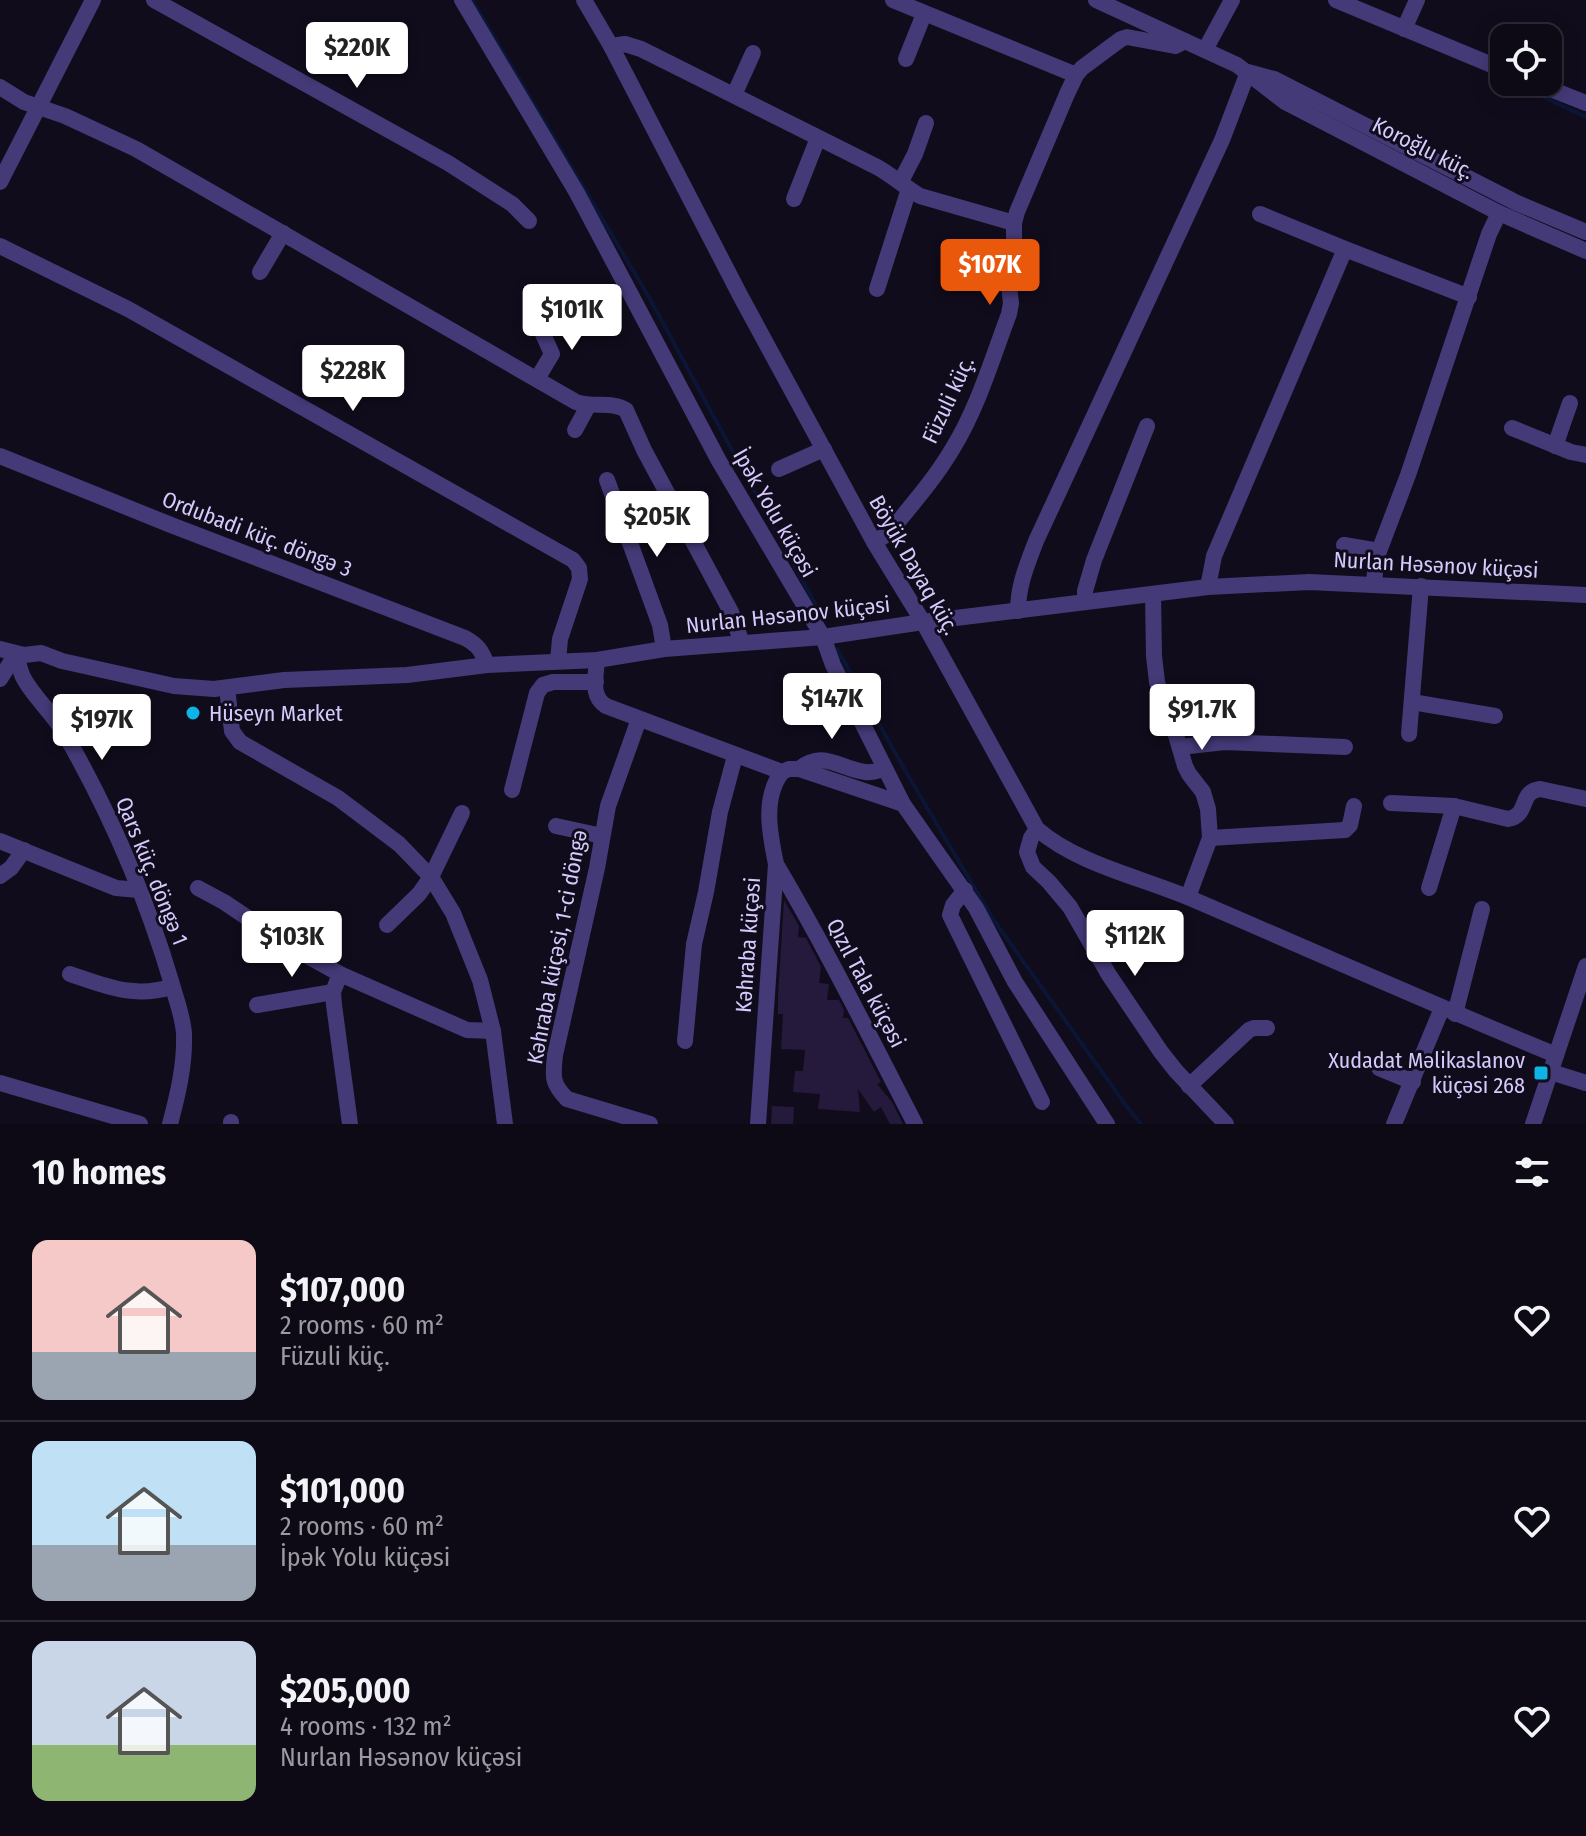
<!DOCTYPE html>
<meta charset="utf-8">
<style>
:root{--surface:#0d0915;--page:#1b1722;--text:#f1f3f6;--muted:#9a9aa0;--line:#2d2a34;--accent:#ea580c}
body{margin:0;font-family:"Fira Sans Condensed",sans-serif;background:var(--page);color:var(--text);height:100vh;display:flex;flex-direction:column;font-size:30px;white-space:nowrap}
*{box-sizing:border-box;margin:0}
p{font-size:26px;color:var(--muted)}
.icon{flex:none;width:44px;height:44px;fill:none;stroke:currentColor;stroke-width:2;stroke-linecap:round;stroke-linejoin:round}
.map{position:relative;height:1124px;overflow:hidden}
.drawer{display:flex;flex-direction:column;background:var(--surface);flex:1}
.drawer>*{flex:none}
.buttons{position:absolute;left:1490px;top:24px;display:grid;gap:16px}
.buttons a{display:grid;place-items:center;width:72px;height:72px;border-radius:16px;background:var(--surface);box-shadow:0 4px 20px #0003,0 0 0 2px var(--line);font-size:40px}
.price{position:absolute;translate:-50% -68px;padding:0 18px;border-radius:8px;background:#fff;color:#222;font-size:26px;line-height:52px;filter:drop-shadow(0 2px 4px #0008)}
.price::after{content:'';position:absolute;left:50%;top:48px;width:24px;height:18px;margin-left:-12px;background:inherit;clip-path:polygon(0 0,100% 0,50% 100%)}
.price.selected{background:var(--accent);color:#fff}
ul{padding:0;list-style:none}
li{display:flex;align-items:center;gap:24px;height:200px;padding:0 32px}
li+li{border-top:2px solid var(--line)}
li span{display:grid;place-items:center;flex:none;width:224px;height:160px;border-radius:16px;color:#555}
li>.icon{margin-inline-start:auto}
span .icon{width:96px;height:96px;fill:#fffc;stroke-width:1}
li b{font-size:34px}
h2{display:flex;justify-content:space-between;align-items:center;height:96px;padding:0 32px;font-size:34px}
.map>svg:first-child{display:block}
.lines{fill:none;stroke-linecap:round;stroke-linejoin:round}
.stream{stroke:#0b1536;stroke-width:4}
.building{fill:#25193c}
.minor{stroke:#443a78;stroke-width:16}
.poi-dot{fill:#0db4e5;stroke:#110c1c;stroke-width:3}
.labels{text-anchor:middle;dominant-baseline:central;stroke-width:6;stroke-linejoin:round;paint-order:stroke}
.street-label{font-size:22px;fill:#d6cafc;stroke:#110c1c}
.poi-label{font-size:22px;fill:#d6cafc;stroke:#110c1c;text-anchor:start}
</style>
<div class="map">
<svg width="1586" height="1124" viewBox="0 0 1586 1124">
<rect width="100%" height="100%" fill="#110c1c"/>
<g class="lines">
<g class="stream">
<polyline points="472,0 650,299 824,620"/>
<polyline points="1512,82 1586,117"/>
<polyline points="1492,200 1510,208"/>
<polyline points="837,649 906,772 993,919 1127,1107 1141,1124"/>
</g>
</g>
<g class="building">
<polygon points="784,900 799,926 798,937 806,938 821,967 819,983 829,984 827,1000 839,1000 844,1010 843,1018 848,1018 881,1082 877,1084 892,1102 903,1124 890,1124 881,1107 874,1112 858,1089 860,1112 818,1109 820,1094 793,1092 795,1071 803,1071 805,1050 781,1049 783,1014 778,1014 778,996"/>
<polygon points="772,1106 794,1107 793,1124 771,1124"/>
</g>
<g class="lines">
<g class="minor">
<polyline points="154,0 448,163 512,204 529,221"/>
<polyline points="462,0 577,193 719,461 823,637 833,665 903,804 976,908 1015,982 1107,1124"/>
<path d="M584,0L611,46L741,297L874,542L923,622L1037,829C1079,865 1141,877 1192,899C1313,951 1434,1005 1556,1055"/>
<polyline points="893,0 1076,75"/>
<polyline points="1096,0 1237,65 1285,102 1499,213 1586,251"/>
<polyline points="1336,0 1504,70"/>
<polyline points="1404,29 1417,0"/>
<path d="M611,46L625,44L641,49L877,167C893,176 905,187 920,196L1014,223"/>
<polyline points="1205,50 1232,0"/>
<polyline points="906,59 924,14"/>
<polyline points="1533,82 1586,103"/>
<path d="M0,87L24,102L65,116L136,149L576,402C593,408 612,401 626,410L644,450L731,612L742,643"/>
<polyline points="734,95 753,53"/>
<polyline points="901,181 915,154 926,123"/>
<polyline points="0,182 93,0"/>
<polyline points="794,199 818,138"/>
<polyline points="1260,214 1345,249 1469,297"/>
<polyline points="0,246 128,309 573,560 579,568 580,579 560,639 558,661"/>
<polyline points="260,272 283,233"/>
<polyline points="877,289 909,189"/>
<polyline points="537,379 552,354 537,321"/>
<polyline points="1512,428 1571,452 1586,455"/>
<polyline points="575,430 588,406"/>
<polyline points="1555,446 1570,403"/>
<path d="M0,456L171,525L465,638C478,645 482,651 487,665"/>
<polyline points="779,469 824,449"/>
<polyline points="607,480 660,625 664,649"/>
<path d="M874,542L886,535L893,528C914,502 936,477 953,448C978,407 992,359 1009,314L1011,303L1008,277L1014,243V223L1017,212L1067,94L1076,75L1082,68L1121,39L1127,37L1175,46L1185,41"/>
<polyline points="1344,545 1379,551"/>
<polyline points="1374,584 1376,559 1408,475 1489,234 1499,213"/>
<polyline points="1208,587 1214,556 1345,249"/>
<polyline points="1153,594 1154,656 1157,682 1162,700 1173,725 1185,766 1189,774 1203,792 1208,809 1210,838 1188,897"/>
<polyline points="1085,602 1085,591 1094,560 1147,426"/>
<path d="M1018,611C1018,585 1027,565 1036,541L1222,140L1248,72L1274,79L1517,203L1586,232"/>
<polyline points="0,649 24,655 41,653 62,661 174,686 214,689 284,680 407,675 487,665 597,660 664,649 823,637 923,622 1208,587 1309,582 1586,595"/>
<path d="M16,654C18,661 20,671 23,677C33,697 55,715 66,736C110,813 146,897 171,981C176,999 183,1016 184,1034C185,1065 178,1094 170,1124"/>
<path d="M597,660C596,677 590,696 606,706L782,772L789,769H799L903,804"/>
<polyline points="0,679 16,654"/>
<polyline points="227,688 232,731 240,742 338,798 399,844 431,877 453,913 480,980 493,1031 505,1124"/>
<polyline points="1412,702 1495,716"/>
<path d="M639,719L608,806L597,868L555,1055C553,1076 551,1083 567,1099L650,1124"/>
<polyline points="1409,734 1421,586"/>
<polyline points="1180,747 1225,742 1345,747"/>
<path d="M799,769C823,749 840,769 865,772C872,773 878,771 884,769"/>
<polyline points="512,790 537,693 543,685 553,682 596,682"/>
<path d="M1391,803L1454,806L1508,819C1530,815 1518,792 1540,789L1586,799"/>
<polyline points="556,826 602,836"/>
<polyline points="1037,829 1031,838 1027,852 1033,867 1049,882 1070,907 1109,975 1161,1052 1176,1071 1226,1124"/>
<polyline points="1210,838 1345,830 1350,825 1354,806"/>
<polyline points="0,841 116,888 139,890"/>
<path d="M776,864C826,948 870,1037 915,1124"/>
<polyline points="0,876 11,868 24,850"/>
<polyline points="198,888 224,902 291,947 340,974"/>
<polyline points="1429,888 1454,806"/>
<polyline points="965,890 953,905 950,915 1042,1102"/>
<polyline points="387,925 419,894 431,877 462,813"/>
<path d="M70,974C108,987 133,998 172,987"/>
<polyline points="257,1005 333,992"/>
<polyline points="1455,1014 1482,909"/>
<polyline points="685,1041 694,944 706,892 720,812 735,756"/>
<polyline points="1379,1068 1413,1082"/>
<polyline points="1551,1072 1586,1083"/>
<polyline points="0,1083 140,1124"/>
<polyline points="1189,1086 1249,1030 1254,1028 1267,1028"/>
<polyline points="231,1122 231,1124"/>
<polyline points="350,1124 334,1005 333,992 340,974 467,1030 493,1031"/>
<path d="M758,1124L776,864C770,835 762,798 782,772"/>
<polyline points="1394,1124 1442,1008"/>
<polyline points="1533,1124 1586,966"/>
</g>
</g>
<g class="poi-dot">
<circle cx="193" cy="713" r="8"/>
<rect x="1533" y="1065" width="16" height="16" rx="4"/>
</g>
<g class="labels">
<g class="street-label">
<text transform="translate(1423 148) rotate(27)">Koroğlu küç.</text>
<text transform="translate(948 400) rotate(-65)">Füzuli küç.</text>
<text transform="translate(775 513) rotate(60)">İpək Yolu küçəsi</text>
<text transform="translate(257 534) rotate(21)">Ordubadi küç. döngə 3</text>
<text transform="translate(914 565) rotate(60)">Böyük Dayaq küç.</text>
<text transform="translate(1436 565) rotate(3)">Nurlan Həsənov küçəsi</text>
<text transform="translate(788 615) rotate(-6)">Nurlan Həsənov küçəsi</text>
<text transform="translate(152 871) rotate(68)">Qars küç. döngə 1</text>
<text transform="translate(748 945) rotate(-86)">Kəhraba küçəsi</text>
<text transform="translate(557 947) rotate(-79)">Kəhraba küçəsi, 1-ci döngə</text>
<text transform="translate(866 983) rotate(62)">Qızıl Tala küçəsi</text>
</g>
<g class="poi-label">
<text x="209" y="713">Hüseyn Market</text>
<text x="1525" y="1060" text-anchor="end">Xudadat Məlikaslanov<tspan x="1525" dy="25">küçəsi 268</tspan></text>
</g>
</g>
</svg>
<div class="buttons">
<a><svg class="icon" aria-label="locate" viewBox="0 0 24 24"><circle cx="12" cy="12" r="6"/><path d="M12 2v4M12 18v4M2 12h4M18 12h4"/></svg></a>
</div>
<b class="price" style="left:357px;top:90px">$220K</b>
<b class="price selected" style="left:990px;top:307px">$107K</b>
<b class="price" style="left:572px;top:352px">$101K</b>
<b class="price" style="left:353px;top:413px">$228K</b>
<b class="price" style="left:657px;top:559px">$205K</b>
<b class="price" style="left:832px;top:741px">$147K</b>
<b class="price" style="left:1202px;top:752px">$91.7K</b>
<b class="price" style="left:102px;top:762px">$197K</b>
<b class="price" style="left:1135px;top:978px">$112K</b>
<b class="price" style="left:292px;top:979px">$103K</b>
</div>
<section class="drawer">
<h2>10 homes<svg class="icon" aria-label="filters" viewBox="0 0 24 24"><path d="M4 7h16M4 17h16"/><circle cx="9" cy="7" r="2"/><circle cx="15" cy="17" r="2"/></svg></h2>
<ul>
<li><span style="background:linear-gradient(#f6c9c9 70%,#9aa5b1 0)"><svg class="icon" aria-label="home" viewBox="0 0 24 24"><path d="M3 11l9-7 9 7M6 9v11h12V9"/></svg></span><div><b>$107,000</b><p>2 rooms · 60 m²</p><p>Füzuli küç.</p></div><svg class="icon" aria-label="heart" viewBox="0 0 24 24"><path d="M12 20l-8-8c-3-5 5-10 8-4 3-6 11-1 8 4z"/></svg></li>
<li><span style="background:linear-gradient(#bfe0f5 65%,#9aa5b1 0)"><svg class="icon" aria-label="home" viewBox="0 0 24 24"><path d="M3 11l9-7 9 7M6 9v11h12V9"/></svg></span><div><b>$101,000</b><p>2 rooms · 60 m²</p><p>İpək Yolu küçəsi</p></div><svg class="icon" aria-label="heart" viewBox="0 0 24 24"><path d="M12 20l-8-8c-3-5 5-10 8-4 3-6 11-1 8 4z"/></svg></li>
<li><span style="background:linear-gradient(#c9d6e8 65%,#8fb573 0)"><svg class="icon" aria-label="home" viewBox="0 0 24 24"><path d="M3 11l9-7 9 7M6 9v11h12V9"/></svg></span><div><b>$205,000</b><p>4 rooms · 132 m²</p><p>Nurlan Həsənov küçəsi</p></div><svg class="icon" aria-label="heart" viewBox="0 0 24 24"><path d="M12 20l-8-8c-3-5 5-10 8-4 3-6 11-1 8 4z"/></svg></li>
</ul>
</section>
